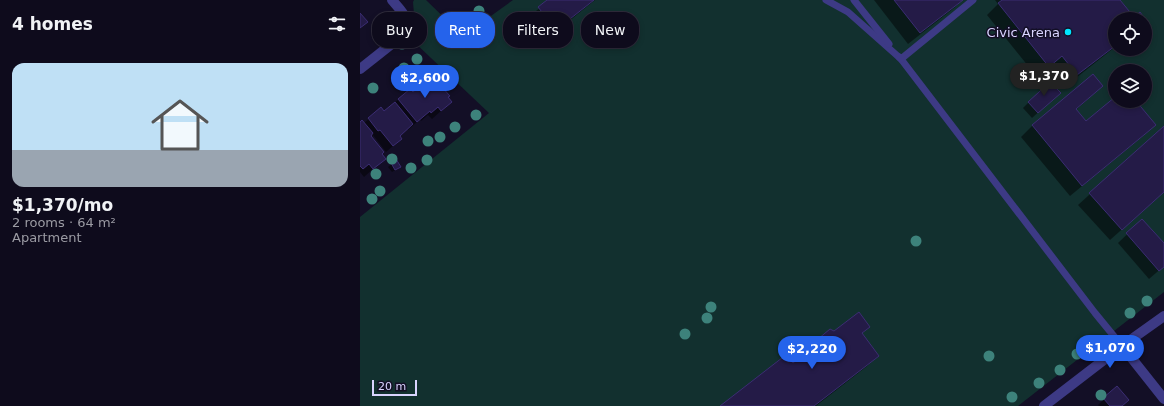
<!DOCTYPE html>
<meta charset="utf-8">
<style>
:root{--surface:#0e0b1c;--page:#1c1929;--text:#f1f3f6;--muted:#9b9ba3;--line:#2e2b3b;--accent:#2563eb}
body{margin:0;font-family:"DejaVu Sans",sans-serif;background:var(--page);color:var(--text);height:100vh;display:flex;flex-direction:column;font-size:15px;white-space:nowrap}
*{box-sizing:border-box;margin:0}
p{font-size:13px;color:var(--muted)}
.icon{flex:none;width:22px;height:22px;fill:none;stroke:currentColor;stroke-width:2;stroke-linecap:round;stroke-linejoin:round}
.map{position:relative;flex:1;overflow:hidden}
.sheet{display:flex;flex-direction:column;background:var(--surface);width:360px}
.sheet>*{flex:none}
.banner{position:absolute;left:12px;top:12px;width:380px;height:36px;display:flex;gap:8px}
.fabs{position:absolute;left:748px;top:12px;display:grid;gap:8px}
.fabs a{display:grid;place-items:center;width:44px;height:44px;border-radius:50%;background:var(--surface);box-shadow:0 2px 6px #0003,0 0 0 1px var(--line);font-size:20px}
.scale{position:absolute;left:12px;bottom:10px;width:45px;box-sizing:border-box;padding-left:4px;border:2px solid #d9d4ff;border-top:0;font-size:11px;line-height:14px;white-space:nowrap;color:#d9d4ff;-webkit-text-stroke:3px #130f26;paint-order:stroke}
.price{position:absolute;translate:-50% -34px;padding:0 9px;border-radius:14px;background:var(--accent);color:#fff;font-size:13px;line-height:26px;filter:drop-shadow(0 1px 2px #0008)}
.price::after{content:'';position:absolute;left:50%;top:24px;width:12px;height:9px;margin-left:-6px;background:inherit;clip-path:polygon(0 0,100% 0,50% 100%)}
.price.on{background:#222;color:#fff}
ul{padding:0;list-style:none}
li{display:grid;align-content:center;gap:8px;height:212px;padding:0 12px}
li span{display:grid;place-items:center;height:124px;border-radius:12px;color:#555}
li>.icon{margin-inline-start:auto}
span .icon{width:72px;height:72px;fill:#fffc;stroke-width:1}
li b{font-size:17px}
h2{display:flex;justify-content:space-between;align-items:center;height:48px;padding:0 12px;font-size:17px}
.tag{padding:0 14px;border-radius:16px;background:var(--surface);box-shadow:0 2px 6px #0003,0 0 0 1px var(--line);font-size:14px;line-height:36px}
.tag.on{background:var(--accent);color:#fff}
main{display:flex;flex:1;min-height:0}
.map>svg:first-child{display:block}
.park{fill:#12302f;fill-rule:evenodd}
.shadow{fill:#0007}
.building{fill:#241b47;stroke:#3b2d73}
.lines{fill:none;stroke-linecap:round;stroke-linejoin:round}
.lane{stroke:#3d3a85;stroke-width:7}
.street{stroke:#3d3a85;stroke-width:10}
.tree{fill:#3d827b}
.poi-dot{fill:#00e5ff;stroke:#130f26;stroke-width:1.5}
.labels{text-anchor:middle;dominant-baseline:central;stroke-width:3;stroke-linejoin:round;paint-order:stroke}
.poi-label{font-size:13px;fill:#d9d4ff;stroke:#130f26;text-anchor:end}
</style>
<main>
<section class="sheet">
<h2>4 homes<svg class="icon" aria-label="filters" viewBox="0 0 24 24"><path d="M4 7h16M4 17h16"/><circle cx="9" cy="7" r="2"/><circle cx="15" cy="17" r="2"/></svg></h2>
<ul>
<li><span style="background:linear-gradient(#bfe0f5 70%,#9aa5b1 0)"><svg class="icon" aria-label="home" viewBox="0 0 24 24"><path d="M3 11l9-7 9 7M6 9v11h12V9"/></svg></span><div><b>$1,370/mo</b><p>2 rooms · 64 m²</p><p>Apartment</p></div></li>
</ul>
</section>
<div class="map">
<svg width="804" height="406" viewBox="0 0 804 406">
<rect width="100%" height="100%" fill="#130f26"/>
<path class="park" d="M54,0H66L103,36L153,0H804V292L658,406H0V217L129,113L52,40L55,26L53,2ZM755,19H785V49H755ZM755,71H785V101H755Z"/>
<g class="shadow">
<polygon points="189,0 235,0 187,39 169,17"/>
<polygon points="514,0 602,0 594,8 548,44"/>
<polygon points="635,0 759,0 774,18 783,19 755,19 755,47 706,86 690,67 677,77 627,15 638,4"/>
<polygon points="733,76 742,86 716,110 726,122 755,98 755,101 775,101 794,125 783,136 710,196 661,137 672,126"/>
<polygon points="52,93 87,97 91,102 72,119 68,115 61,121 60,119 48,130 47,128 38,136 41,139 26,152 13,135 11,137 24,159 4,177 0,172 0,123 4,123 21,109 24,112 39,99"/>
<polygon points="693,99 672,118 663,108 669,102"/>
<polygon points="804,127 804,192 750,240 718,205"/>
<polygon points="36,161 40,167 32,172 28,167"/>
<polygon points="782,220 804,245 804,266 789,279 758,243"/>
<polygon points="509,327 501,334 518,356 506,367 456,406 362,406 433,364 448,353 447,351 459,340 474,332"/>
<polygon points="757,387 761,406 739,406 738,405"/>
</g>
<g class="building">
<polygon points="187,0 234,0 196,30 178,7"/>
<polygon points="534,0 603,0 560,33"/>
<polygon points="642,0 760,0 774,17 780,12 785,19 755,19 755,46 717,75 702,56 689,67 638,3"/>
<polygon points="0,13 8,22 0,28"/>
<polygon points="733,74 743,86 716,109 726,121 755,97 755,101 776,101 796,125 722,186 672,125"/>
<polygon points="72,76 90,96 88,97 92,102 81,111 78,107 71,113 70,111 57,122 38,99 50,89 53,92"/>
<polygon points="690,82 701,93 678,113 668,102"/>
<polygon points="35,102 53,124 40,136 42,139 33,146 20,130 18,131 8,118 21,107 24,111"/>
<polygon points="2,120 13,133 11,136 24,152 22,154 26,159 13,169 9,164 3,169 0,166 0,122"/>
<polygon points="804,126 804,192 762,230 729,193"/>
<polygon points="36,159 41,167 35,170 31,163"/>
<polygon points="782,219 804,243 804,267 799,271 766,233"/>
<polygon points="499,312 510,327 502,333 519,356 454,406 360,406 427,354 433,363 459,342 458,339 470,329 474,331"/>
<polygon points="757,386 769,400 762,406 750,406 743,398"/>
</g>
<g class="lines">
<g class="lane">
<polyline points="466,0 488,12 541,59 735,313 762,346"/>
<polyline points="494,0 529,44"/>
<polyline points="539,57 541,59 613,0"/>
</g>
<g class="street">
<path d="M0,69L43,35C52,19 42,12 32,0"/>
<polyline points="762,346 804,399"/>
<polyline points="684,406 762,346 804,316"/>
</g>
</g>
<g class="tree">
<circle cx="119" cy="11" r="5.5"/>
<circle cx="42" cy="44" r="5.5"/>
<circle cx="57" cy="59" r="5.5"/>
<circle cx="44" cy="68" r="5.5"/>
<circle cx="13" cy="88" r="5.5"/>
<circle cx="116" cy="115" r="5.5"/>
<circle cx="95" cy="127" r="5.5"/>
<circle cx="80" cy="137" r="5.5"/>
<circle cx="68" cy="141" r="5.5"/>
<circle cx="32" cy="159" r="5.5"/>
<circle cx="67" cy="160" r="5.5"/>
<circle cx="51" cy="168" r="5.5"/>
<circle cx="16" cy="174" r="5.5"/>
<circle cx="20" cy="191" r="5.5"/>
<circle cx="12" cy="199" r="5.5"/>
<circle cx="556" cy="241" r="5.5"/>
<circle cx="787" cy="301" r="5.5"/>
<circle cx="351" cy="307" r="5.5"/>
<circle cx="770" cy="313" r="5.5"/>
<circle cx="347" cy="318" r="5.5"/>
<circle cx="325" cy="334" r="5.5"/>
<circle cx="717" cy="354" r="5.5"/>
<circle cx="629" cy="356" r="5.5"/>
<circle cx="700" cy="370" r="5.5"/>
<circle cx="679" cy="383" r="5.5"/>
<circle cx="741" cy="395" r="5.5"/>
<circle cx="652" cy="397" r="5.5"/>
</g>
<circle class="poi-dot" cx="708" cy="32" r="4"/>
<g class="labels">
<g class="poi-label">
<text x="700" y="32">Civic Arena</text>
</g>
</g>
</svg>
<div class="fabs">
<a><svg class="icon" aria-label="locate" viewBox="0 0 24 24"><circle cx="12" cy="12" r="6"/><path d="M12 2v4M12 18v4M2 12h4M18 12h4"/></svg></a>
<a><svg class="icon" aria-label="layers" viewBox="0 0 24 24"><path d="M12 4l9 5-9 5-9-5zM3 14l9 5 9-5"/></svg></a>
</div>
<div class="scale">20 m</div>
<b class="price on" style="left:684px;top:97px">$1,370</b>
<b class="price" style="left:65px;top:99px">$2,600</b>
<b class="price" style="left:750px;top:369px">$1,070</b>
<b class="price" style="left:452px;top:370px">$2,220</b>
<div class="banner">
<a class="tag">Buy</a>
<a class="tag on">Rent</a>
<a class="tag">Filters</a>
<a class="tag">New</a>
</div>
</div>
</main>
